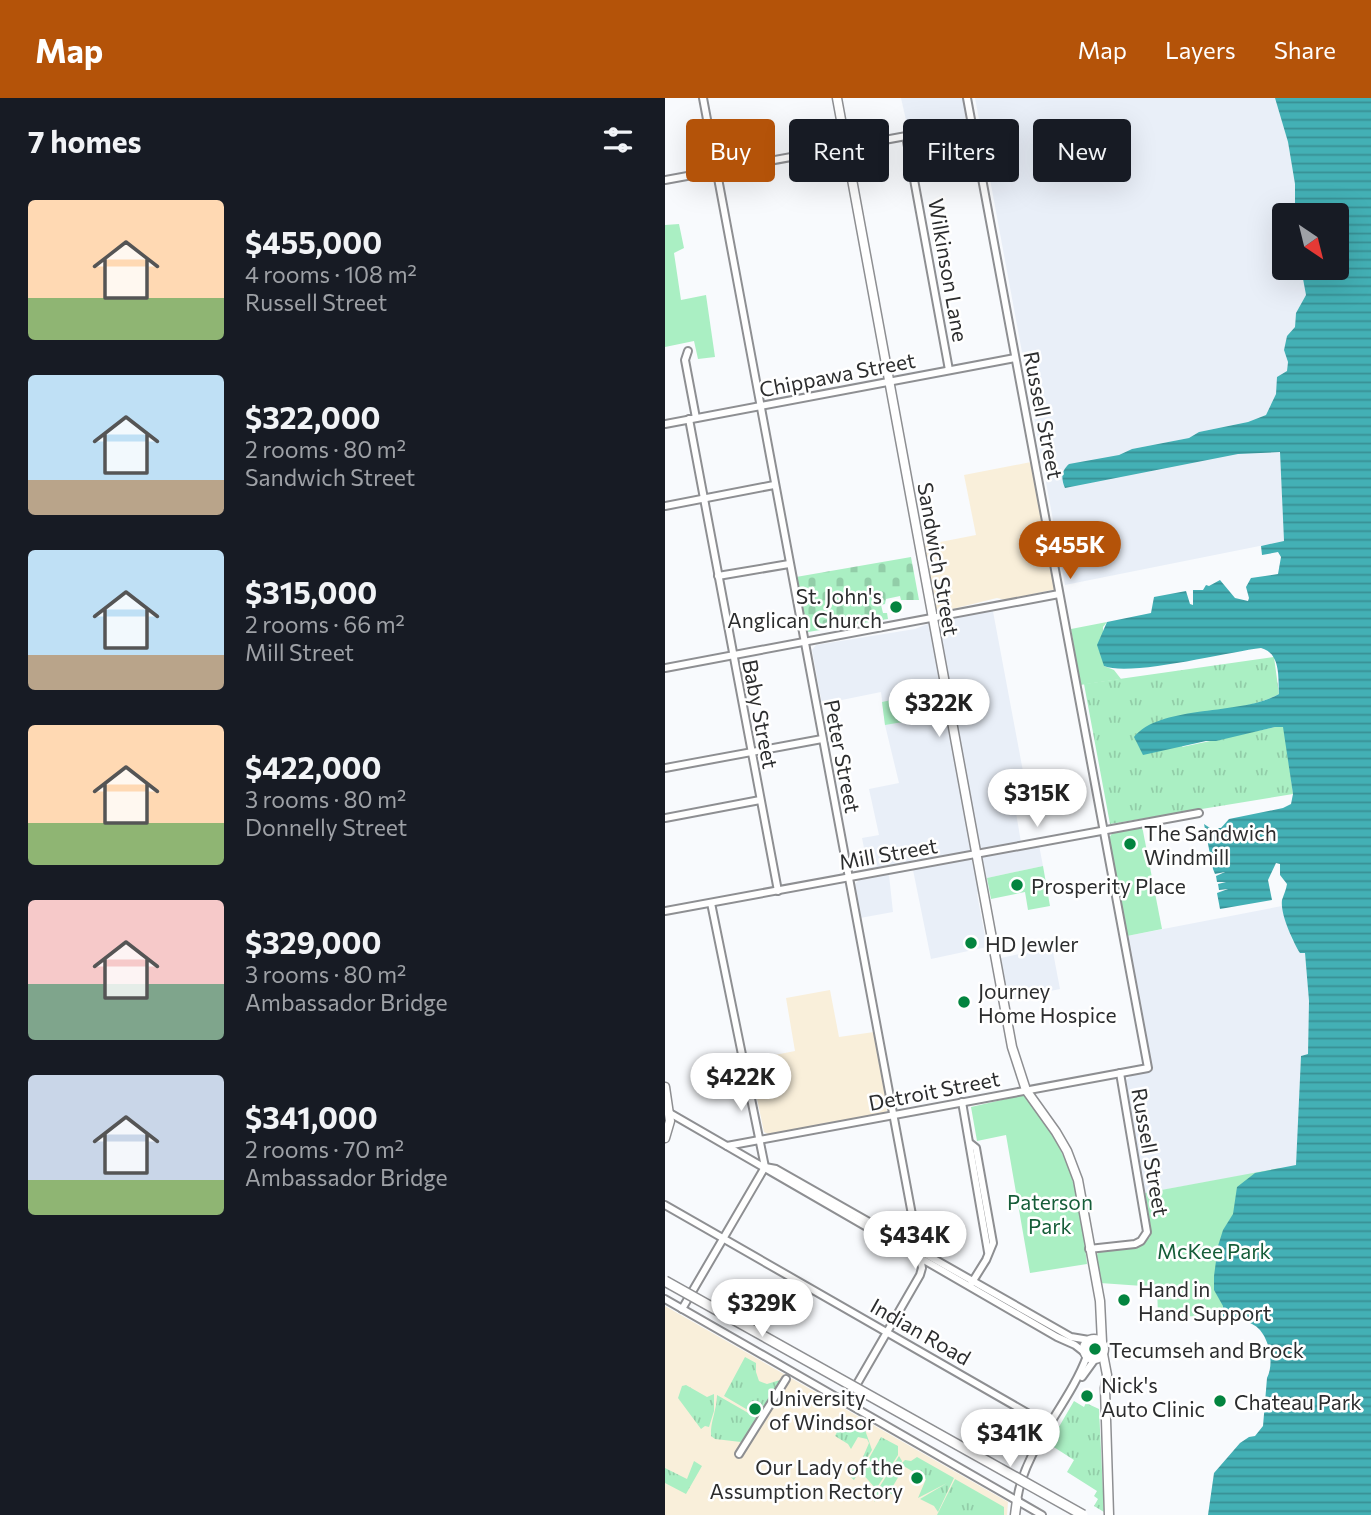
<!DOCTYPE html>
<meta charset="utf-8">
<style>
:root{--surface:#171b24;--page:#242831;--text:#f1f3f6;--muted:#9ea1a6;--accent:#b45309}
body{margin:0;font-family:Commissioner,sans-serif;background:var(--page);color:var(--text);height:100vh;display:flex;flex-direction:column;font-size:26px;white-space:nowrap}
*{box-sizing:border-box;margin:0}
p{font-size:23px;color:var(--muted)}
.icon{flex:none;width:38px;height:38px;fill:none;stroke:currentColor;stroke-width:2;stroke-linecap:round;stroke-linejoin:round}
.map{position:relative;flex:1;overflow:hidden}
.side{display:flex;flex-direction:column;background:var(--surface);width:665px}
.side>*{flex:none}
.banner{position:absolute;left:21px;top:21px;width:579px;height:63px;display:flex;gap:14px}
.needle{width:46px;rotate:145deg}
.controls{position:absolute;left:607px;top:105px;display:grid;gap:14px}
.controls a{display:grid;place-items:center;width:77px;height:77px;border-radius:7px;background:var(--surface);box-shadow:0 7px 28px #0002;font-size:35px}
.price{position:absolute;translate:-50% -60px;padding:0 16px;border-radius:24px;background:#fff;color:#222;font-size:23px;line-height:46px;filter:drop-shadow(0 2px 4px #0008)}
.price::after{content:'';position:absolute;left:50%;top:42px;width:21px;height:16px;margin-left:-10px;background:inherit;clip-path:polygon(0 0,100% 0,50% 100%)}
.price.active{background:var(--accent);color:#fff}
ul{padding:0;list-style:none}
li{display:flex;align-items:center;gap:21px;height:175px;padding:0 28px}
li span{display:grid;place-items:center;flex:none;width:196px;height:140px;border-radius:7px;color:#555}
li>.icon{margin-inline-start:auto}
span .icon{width:84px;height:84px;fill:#fffc;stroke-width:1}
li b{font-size:30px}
h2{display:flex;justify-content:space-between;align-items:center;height:84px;padding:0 28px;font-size:30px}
.tag{padding:0 24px;border-radius:7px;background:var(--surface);box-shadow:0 7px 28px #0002;font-size:24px;line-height:63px}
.tag.active{background:var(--accent);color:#fff}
header{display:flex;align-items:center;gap:42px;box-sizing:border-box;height:98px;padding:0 35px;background:var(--accent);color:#fff}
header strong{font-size:33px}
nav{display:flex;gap:38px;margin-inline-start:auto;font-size:24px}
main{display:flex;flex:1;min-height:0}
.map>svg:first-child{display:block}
.built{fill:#e9eff8}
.education{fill:#f9efda}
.grass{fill:url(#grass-tufts)}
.cemetery{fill:url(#cemetery-stones)}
.green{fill:#aaefc3}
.water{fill:url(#water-rules)}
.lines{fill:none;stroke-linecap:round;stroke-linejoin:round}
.minor-casing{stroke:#8e8f92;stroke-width:10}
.major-casing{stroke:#8e8f92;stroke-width:11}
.minor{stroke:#fff;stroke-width:6}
.major{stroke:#fff;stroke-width:8}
.highway-bridge-casing{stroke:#8e8f92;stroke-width:12;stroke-linecap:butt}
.highway-bridge{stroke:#fff;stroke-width:9}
.poi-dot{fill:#03843f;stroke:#fff;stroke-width:2.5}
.labels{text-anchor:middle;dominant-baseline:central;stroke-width:5;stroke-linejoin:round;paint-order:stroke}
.street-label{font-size:21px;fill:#2c2d2e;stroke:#fff}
.poi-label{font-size:21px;fill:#2c2d2e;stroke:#fff;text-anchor:start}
.park-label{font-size:21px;fill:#165d39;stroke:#fff}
</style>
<header>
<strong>Map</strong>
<nav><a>Map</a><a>Layers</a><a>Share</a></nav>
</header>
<main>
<section class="side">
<h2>7 homes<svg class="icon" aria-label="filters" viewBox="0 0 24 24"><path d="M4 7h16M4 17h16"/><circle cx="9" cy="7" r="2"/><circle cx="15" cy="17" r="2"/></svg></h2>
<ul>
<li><span style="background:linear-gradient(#ffd9b3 70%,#8fb573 0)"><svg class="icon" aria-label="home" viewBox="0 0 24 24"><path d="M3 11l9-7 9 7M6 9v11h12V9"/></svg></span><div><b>$455,000</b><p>4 rooms · 108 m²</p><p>Russell Street</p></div></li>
<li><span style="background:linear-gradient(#bfe0f5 75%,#b9a48a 0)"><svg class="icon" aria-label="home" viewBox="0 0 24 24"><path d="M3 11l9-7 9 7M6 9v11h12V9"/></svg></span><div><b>$322,000</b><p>2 rooms · 80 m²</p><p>Sandwich Street</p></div></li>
<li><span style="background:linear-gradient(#bfe0f5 75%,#b9a48a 0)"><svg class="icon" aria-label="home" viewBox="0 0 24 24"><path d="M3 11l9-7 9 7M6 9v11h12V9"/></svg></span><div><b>$315,000</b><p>2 rooms · 66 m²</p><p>Mill Street</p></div></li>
<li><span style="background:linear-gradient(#ffd9b3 70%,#8fb573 0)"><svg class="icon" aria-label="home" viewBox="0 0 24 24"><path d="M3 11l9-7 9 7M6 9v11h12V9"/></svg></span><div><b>$422,000</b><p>3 rooms · 80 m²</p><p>Donnelly Street</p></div></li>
<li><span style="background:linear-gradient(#f6c9c9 60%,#7fa58c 0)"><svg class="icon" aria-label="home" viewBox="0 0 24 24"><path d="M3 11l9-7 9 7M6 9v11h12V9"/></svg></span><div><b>$329,000</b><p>3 rooms · 80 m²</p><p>Ambassador Bridge</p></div></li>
<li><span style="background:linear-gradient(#c9d6e8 75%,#8fb573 0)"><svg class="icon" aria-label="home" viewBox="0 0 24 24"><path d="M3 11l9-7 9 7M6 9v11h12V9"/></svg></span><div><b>$341,000</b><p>2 rooms · 70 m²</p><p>Ambassador Bridge</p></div></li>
</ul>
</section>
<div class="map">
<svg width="706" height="1417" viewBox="0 0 706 1417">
<defs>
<pattern id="grass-tufts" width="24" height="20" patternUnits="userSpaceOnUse" patternTransform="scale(1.75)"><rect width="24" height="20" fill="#aaefc3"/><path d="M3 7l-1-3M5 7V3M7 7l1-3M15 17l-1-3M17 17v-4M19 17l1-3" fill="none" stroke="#92cda8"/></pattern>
<pattern id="cemetery-stones" width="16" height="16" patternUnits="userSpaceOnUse" patternTransform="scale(1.75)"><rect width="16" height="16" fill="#aaefc3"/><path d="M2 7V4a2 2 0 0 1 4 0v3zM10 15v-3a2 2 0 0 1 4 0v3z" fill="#92cda8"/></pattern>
<pattern id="water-rules" width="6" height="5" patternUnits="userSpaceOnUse" patternTransform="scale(1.75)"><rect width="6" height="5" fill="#43b0b5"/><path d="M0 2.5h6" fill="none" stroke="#389094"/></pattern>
</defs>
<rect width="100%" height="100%" fill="#f8fafd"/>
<g class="built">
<polygon points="236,0 298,0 301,17 299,22 243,31"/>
<polygon points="310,0 610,0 623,44 630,86 631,117 620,117 620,170 636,170 641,197 631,215 630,229 622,238 619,252 623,264 622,273 613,280 611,296 601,317 583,324 534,334 524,340 467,351 454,357 615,353 619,443 400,487"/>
<polygon points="327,508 360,684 346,686 357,750 374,747 378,768 322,780 324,793 312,796 322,849 266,861 248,772 224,777 228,814 195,820 190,786 194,782 205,780 197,740 214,737 204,691 234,685 220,627 216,594 157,606 147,552 151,547 250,531 278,520"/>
<polygon points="617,808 627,842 640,855 644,903 643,956 636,958 631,1068 480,1095 460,983 468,976 488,972 462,838"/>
<polygon points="387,849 395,891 343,902 336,860"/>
</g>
<g class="education">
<polygon points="366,364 391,491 341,502 332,500 279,513 273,512 271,510 260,447 311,437 299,377"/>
<polygon points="165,892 174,939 209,934 224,1011 219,1015 105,1037 99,1034 84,962 130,953 121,900"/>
<polygon points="0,1208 343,1404 342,1417 0,1417"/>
</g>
<g class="grass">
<path d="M609,559L614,596C590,609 561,611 535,614L517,649L610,629H619L628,696L445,726L419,586Z"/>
<polygon points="80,1259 91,1265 91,1274 94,1283 102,1286 115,1282 102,1308 99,1307 93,1318 59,1298"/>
<polygon points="21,1287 42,1299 49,1296 49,1313 44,1329 40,1328 36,1331 13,1300 17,1288"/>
<path d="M52,1297L92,1320L76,1344L50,1341L46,1338C45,1324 52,1312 52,1297Z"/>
<polygon points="409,1303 419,1309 421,1305 434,1311 439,1414 429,1408 433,1401 429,1398 432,1393 402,1374 409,1362 384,1346"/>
<polygon points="179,1320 184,1320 199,1329 207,1352 189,1382 181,1375 195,1366 204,1345 202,1341 193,1339 186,1351 183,1346 170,1338"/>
<polygon points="216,1339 233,1348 233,1357 211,1391 196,1374 201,1365 206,1368 207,1372 213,1368 211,1364 208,1365 203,1362"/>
<polygon points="234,1358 237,1363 236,1366 240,1362 246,1363 252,1359 289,1380 273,1414 269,1408 255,1401 282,1385 253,1400 261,1381 235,1366 234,1368 238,1371 228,1388 231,1390 230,1393 235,1397 233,1400 218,1391 209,1404 210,1396"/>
<polygon points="29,1363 37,1368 21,1396 0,1385 0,1370 22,1381"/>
<polygon points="290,1381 339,1409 339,1417 272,1417"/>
</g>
<polygon class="cemetery" points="246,459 254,502 236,502 235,498 221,501 220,506 216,507 218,515 222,515 223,521 143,534 131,479"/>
<g class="green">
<polygon points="14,126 19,150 9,155 16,202 41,197 50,259 33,261 29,243 0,249 0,127"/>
<polygon points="442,524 438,529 439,568 449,572 456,581 415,587 406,531"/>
<polygon points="251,588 252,591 258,589 259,592 274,589 280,612 279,617 220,627 217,604 231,601 230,592"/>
<polygon points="477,728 497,831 462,838 444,740 448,734"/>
<polygon points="378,768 385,808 363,812 360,794 326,801 322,780"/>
<path d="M358,997C365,1002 368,1011 374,1018C410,1064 416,1110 422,1166L365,1175L341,1037L312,1043L306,1009Z"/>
<polygon points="615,1070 598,1219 493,1218 492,1189 435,1185 431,1160 433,1154 472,1148 485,1139 486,1131 480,1095"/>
</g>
<path class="water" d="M610,0H706V1417H543L549,1375L575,1345L584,1339L590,1338L598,1328L602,1280C609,1266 605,1244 595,1232C586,1222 570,1220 558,1218V1208L549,1192V1178L553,1148L558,1132L568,1116L572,1089L590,1075L631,1067L636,958L643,956L644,903L640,855H635C628,843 615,816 617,802C619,796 621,792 622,786L615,777V766L611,765L603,782L607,802L555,811L552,795L563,791L554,792L553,786L561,784H552L551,778L560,774L550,776L548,771L539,726L545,730H556L564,721L618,710L626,706L628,696L618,629H610L551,643H541L478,657L469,639C496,606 576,618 614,596C613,580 616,555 596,550C562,554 465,579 439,568L432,547L442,524L486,515L489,499L521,493L525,506L528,507V492H538L541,487L544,488L555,482L570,500L583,503L584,500L581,489L586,480L613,476L616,459L613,454L597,457L596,448L619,443L615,354L573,356L400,390C396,381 396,373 404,366L454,357L467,351L524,340L534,334L583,324L601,317L611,296L612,279L622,273L623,264L619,252L622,238L630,229L631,215L641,197L636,170H672V117H630V86L623,44Z"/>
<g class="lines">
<g class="minor-casing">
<g id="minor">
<polyline points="38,0 257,1170 255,1177 181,1305"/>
<polyline points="241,38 284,272"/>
<polyline points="0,82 307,26"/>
<polyline points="23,253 20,262 31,320"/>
<polyline points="24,321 113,793"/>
<polyline points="0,326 350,260"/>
<polyline points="0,408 109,387"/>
<polyline points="53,478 124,466"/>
<polyline points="0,570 394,496"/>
<polyline points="0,670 157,641"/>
<polyline points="0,720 95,702"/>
<polyline points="0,813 534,715"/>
<polyline points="297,1004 323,1154"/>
<polyline points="3,1014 392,1239 410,1247 419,1254"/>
<polyline points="306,1046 311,1050 328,1145 321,1162 306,1186"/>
<polyline points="62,1048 483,970 302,0"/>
<polyline points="100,1069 111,1071 406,1239 424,1242"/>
<polyline points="0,1107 385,1328"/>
<polyline points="424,1151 470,1146 476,1143 482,1134 455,975"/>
<polyline points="0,1201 377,1417"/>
<polyline points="17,1211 100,1069 46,805"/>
<polyline points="417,1279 430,1261"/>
<polyline points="74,1356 121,1281"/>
<path d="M352,1402C360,1349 404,1307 422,1258"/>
</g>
</g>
<g class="major-casing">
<g id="major">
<polyline points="172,0 347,949 361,992 391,1034 402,1053 413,1082 435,1203 437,1244"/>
<polyline points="0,989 5,1023 0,1040"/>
<circle cx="429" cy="1251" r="10"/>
<polyline points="438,1256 442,1277 440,1290 444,1417"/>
<polyline points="350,1417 352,1402"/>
</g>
</g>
<use href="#minor" class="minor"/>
<use href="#major" class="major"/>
<g class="highway-bridge-casing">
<polyline id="highway-bridge" points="0,1183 418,1417"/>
</g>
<use href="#highway-bridge" class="highway-bridge"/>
</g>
<g class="poi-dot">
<circle cx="231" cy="509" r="7"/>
<circle cx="465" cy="746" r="7"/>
<circle cx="352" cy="787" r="7"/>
<circle cx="306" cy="845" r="7"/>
<circle cx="299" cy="904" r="7"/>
<circle cx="459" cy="1202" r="7"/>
<circle cx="430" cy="1251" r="7"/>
<circle cx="422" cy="1298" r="7"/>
<circle cx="555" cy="1303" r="7"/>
<circle cx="90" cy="1311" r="7"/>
<circle cx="252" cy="1380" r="7"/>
</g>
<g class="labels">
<g class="street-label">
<text transform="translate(284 172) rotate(80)">Wilkinson Lane</text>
<text transform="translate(172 276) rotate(-11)">Chippawa Street</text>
<text transform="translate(379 317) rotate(79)">Russell Street</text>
<text transform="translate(274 461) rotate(80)">Sandwich Street</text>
<text transform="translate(96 616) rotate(79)">Baby Street</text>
<text transform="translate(178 658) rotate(79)">Peter Street</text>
<text transform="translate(223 755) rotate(-10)">Mill Street</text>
<text transform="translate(269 992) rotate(-11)">Detroit Street</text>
<text transform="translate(486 1054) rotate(80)">Russell Street</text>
<text transform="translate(256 1233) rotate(30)">Indian Road</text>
</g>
<g class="poi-label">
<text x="217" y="497" text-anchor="end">St. John's<tspan x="217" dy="24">Anglican Church</tspan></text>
<text x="479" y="734">The Sandwich<tspan x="479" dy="24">Windmill</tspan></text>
<text x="366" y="787">Prosperity Place</text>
<text x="320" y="845">HD Jewler</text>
<text x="313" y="892">Journey<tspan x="313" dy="24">Home Hospice</tspan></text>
<text x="473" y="1190">Hand in<tspan x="473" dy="24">Hand Support</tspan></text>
<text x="444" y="1251">Tecumseh and Brock</text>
<text x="436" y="1286">Nick's<tspan x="436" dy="24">Auto Clinic</tspan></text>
<text x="104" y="1299">University<tspan x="104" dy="24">of Windsor</tspan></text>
<text x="569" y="1303">Chateau Park</text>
<text x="238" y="1368" text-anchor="end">Our Lady of the<tspan x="238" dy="24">Assumption Rectory</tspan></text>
</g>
<g class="park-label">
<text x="385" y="1103">Paterson<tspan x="385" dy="24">Park</tspan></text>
<text x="549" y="1152">McKee Park</text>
</g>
</g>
</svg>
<div class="controls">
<a><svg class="needle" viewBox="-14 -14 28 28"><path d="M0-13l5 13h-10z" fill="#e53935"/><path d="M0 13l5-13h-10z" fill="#9ea1a6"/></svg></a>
</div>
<b class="price active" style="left:405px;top:483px">$455K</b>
<b class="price" style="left:274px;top:641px">$322K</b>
<b class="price" style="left:372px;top:731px">$315K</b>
<b class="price" style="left:76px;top:1015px">$422K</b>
<b class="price" style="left:250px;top:1173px">$434K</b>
<b class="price" style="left:97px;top:1241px">$329K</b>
<b class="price" style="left:345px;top:1371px">$341K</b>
<div class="banner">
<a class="tag active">Buy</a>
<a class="tag">Rent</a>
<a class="tag">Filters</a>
<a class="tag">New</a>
</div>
</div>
</main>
